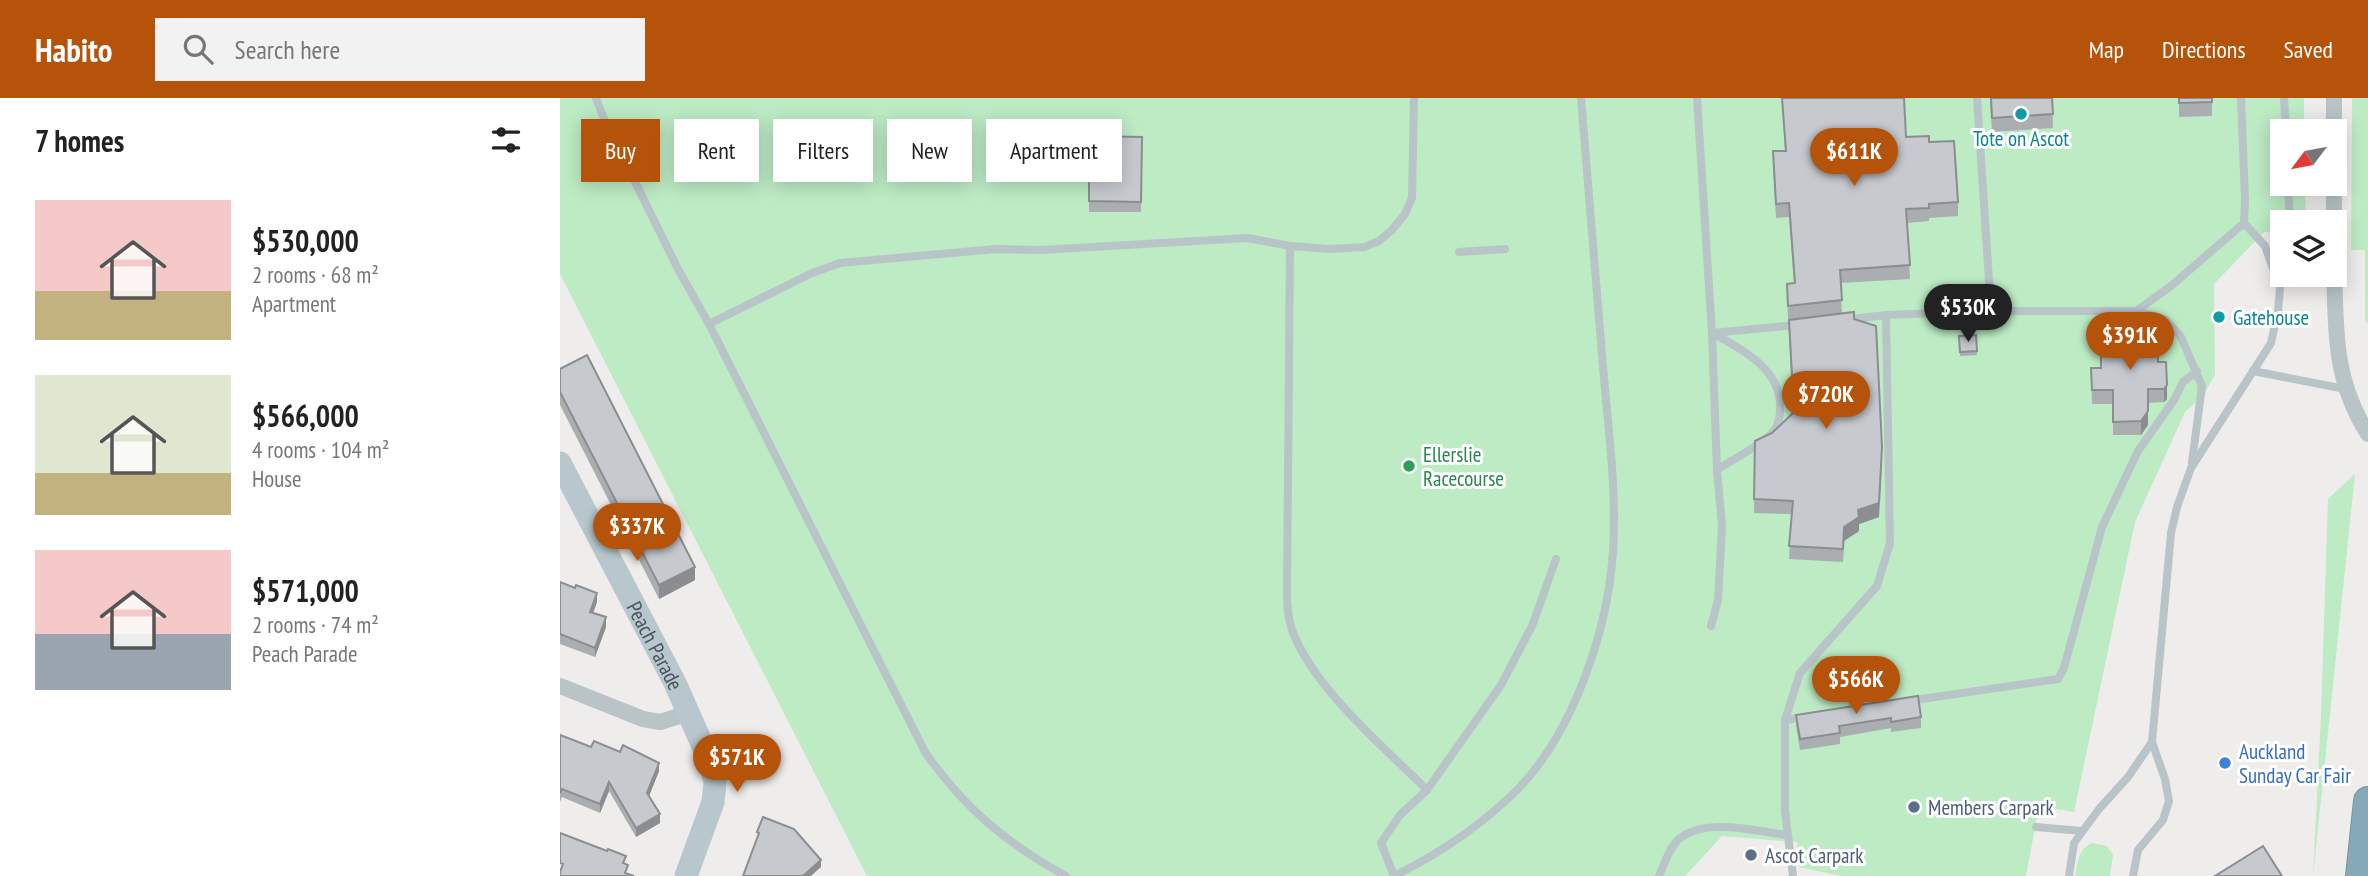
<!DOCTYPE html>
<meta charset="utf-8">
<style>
:root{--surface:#fff;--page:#f2f2f2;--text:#222;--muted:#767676;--accent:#b45309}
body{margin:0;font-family:"PT Sans Narrow",sans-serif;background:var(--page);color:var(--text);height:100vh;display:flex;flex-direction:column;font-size:26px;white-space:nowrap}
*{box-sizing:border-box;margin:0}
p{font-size:23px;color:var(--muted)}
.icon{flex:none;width:38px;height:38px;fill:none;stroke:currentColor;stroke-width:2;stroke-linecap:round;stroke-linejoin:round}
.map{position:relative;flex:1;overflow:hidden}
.drawer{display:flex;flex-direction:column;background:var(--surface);width:560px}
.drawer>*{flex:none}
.guide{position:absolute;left:21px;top:21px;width:665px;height:63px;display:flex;gap:14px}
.needle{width:46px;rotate:238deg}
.tools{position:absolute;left:1710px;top:21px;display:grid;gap:14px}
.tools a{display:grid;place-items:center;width:77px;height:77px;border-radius:0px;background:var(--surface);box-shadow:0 4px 18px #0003;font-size:35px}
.price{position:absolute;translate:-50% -60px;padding:0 16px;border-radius:24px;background:var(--accent);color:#fff;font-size:23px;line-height:46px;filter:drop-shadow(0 2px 4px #0008)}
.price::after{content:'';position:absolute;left:50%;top:42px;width:21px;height:16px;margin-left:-10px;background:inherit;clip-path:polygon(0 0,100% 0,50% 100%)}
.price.selected{background:#222;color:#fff}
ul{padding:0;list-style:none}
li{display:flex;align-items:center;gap:21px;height:175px;padding:0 35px}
li span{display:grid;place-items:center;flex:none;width:196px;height:140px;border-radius:0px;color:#555}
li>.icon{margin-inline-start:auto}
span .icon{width:84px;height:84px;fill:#fffc;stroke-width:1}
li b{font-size:30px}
h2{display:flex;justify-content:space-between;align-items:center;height:84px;padding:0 35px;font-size:30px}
.tag{padding:0 24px;border-radius:0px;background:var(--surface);box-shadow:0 4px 18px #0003;font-size:24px;line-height:63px}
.tag.selected{background:var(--accent);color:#fff}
header{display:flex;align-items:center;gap:42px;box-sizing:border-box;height:98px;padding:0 35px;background:var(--accent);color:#fff}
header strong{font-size:33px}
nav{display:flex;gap:38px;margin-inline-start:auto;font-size:24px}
.search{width:490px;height:63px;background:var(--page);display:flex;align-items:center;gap:18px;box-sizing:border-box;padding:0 24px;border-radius:0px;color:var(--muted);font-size:26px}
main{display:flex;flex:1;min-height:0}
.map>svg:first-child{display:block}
.green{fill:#bcebc4}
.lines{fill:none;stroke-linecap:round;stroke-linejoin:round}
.motorway-casing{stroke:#7294a4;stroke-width:30}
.service{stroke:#b8c4c8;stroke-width:8}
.minor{stroke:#b8c4c8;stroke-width:16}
.secondary{stroke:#b8c7cd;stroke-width:23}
.motorway{stroke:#86a9b8;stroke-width:28}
.wall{fill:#aaaeb1}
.shaded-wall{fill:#8b8d90}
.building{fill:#c6cace;stroke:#8b8d90;stroke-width:2}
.culture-dot{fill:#0f9aa8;stroke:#fff;stroke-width:2.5}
.leisure-dot{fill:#2e9e5b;stroke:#fff;stroke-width:2.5}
.shop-dot{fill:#3f7fe0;stroke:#fff;stroke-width:2.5}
.service-dot{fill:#5c6f8a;stroke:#fff;stroke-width:2.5}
.labels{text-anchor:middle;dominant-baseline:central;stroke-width:6;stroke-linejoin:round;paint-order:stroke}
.culture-label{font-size:21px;fill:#0d838f;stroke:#fff}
.leisure-label{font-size:21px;fill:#27864d;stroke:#fff;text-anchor:start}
.street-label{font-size:21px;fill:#465358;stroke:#fff}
.shop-label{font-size:21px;fill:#366cbe;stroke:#fff;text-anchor:start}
.service-label{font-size:21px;fill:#4e5e75;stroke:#fff;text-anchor:start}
</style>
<header>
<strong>Habito</strong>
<div class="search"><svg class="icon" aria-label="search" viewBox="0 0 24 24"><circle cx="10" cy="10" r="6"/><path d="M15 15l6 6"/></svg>Search here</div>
<nav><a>Map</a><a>Directions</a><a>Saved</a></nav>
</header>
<main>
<section class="drawer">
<h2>7 homes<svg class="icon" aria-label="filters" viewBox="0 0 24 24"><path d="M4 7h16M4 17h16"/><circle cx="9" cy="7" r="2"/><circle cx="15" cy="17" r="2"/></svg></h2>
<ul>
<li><span style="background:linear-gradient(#f6c9c9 65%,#c2b280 0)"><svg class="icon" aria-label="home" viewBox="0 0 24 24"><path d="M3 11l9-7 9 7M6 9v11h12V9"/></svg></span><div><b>$530,000</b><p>2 rooms · 68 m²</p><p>Apartment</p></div></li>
<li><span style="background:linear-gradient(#dfe7d0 70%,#c2b280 0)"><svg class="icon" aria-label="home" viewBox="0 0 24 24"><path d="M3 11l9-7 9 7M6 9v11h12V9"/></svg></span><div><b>$566,000</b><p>4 rooms · 104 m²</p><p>House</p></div></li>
<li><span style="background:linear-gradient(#f6c9c9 60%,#9aa5b1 0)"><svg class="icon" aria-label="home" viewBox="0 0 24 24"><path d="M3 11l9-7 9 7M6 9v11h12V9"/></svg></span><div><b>$571,000</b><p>2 rooms · 74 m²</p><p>Peach Parade</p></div></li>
</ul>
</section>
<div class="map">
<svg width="1808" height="778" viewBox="0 0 1808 778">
<rect width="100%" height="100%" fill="#efecec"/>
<g class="green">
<polygon points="0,0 1744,0 1744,33 1722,33 1722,86 1745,86 1746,124 1722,124 1722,133 1704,134 1654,186 1655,277 1642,299 1625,314 1575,424 1514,714 1479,708 1466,778 1281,778 1239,769 1237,744 1162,738 1125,778 307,778 0,176"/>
<polygon points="1792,0 1808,0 1808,225 1805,223 1805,152 1791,152"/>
<polygon points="1795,376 1753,778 1761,618 1768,401"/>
<path d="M1533,745L1547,748L1553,757L1550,778H1515C1518,764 1518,750 1533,745Z"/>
</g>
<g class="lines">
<g class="motorway-casing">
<polyline id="motorway" points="1800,778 1808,703"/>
</g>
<g class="service">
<path d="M36,0L44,21L118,171L149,226L365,654C404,710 446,745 506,778"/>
<polyline points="1137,0 1152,235 1157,372 1162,428 1158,502 1151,528"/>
<polyline points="1417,0 1431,213"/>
<polyline points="1724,0 1726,33"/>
<polyline points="1728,86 1730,124"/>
<path d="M730,148L727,495C727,508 728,520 732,532C754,591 823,648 867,692"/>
<polyline points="899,154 945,151"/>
<polyline points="1576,213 1611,188 1684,125 1685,101 1681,0"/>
<polyline points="1284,222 1326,217 1431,213 1576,213 1605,221 1621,239 1642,288 1632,364"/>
<polyline points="149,226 252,175 280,165 436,151 480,152 688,140 730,148 770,151 804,149 819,143 832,132 845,116 852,100 854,0"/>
<polyline points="1152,235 1236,227"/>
<path d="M1154,236C1184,252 1223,273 1220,312C1220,322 1218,329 1211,336C1198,349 1173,361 1157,372"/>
<polyline points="1693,273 1785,291"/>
<polyline points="1348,603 1498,581 1504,570 1542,429 1578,353 1614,302 1623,284 1637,273"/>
<polyline points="1225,622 1245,619"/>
<polyline points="1476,729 1522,733"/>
<path d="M834,778C881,755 922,727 959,690C1014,632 1048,532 1053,453C1057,392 1048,329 1043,269C1036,179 1028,90 1021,0"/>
<polyline points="834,778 821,745 840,717 867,692 941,587 972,528 996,461"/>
<path d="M1099,778C1104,767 1108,753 1116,744C1141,718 1195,733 1227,737"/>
<polyline points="1233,778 1225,713 1225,622 1240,575 1317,488 1330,445 1326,217"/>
<polyline points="1509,778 1514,745 1539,711 1568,679 1592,644"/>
<polyline points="1573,778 1578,752 1603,722 1609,703 1605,681 1592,644 1611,435 1617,409 1631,370 1711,245 1718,213 1720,190 1705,148 1684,125"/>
</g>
<g class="minor">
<polyline points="1774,0 1774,33"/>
<polyline points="1774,86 1774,156"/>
<path d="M1774,163C1776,227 1772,280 1808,336"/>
<polyline points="0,588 83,621 100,624 129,615"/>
</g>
<path class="secondary" id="s1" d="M0,365L115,585L150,664L155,684L153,704L126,778"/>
<use href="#motorway" class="motorway"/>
</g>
<g class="wall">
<polygon points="1222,0 1346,39 1369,44 1398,104 1398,118 1369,120 1369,123 1347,125 1350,181 1280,185 1282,215 1294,221 1322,363 1319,419 1299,426 1299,433 1284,443 1283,464 1229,461 1232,416 1194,415 1195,343 1212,335 1233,315 1227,199 1227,186 1234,185 1229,119 1216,120 1213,67 1213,53 1225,53"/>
<polygon points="1430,0 1492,0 1493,30 1432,34"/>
<polygon points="1619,0 1652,0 1652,18 1619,19"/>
<polygon points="529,38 582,39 581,114 529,114"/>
<polygon points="1416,237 1417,257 1400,258 1399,238"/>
<polygon points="1598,264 1606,264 1607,301 1604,304 1588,305 1588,327 1581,337 1553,337 1553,306 1532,306 1531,270"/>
<polygon points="0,271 135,482 99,501 0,307"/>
<polygon points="0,484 37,504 33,515 46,529 35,559 0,546"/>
<polygon points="1236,617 1361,619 1361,630 1331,634 1331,630 1280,639 1280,646 1240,652 1236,627"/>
<polygon points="0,637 99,673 89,698 100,725 76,739 49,693 40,715 2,699 0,704"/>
</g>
<g class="shaded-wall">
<polygon points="1607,287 1607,301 1604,304 1604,291"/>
<polygon points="1588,313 1588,327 1581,337 1581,323"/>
<polygon points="1322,349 1319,419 1299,426 1299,433 1284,443 1283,464 1284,429 1298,412"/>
<polygon points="135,469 135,482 99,501 99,487"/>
<polygon points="37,495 37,504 30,523 30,514"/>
<polygon points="46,519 46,529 35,559 35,550"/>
<polygon points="99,665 99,673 87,703 87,695"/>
<polygon points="49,684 49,693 40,715 40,706"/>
<polygon points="100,716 100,725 76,739 76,730"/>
<polygon points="261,762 261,769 251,778 243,778"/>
</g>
<g class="building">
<polygon points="1222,0 1344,0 1346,39 1369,38 1369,44 1394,43 1398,104 1369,106 1369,110 1346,111 1350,167 1280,172 1282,202 1228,208 1227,186 1235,185 1229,105 1216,106 1213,53 1226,53"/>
<polygon points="1431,0 1492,0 1493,16 1432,20"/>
<polygon points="1619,0 1652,0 1652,4 1619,5"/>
<polygon points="529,38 582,39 581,104 529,103"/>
<polygon points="1294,214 1294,221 1316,228 1322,349 1319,405 1298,412 1299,419 1284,429 1283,451 1229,448 1233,403 1194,401 1195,343 1212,335 1234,314 1229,222"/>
<polygon points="1597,232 1598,264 1606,264 1607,287 1604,291 1588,291 1588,313 1581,323 1553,324 1553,292 1532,292 1531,270 1541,270 1541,233"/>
<polygon points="1416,237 1417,253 1400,254 1399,238"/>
<polygon points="27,257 135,469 99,487 0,294 0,271"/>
<polygon points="0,484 15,490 16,487 37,495 30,514 46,519 35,550 0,536"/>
<polygon points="1358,598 1361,619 1331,624 1331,620 1279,628 1280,635 1240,641 1236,617"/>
<polygon points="0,637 31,649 34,643 60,654 63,647 99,665 87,695 100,716 76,730 49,684 40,706 2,691 0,695"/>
<polygon points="203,719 234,731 261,762 243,778 183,778 199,735 197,734"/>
<polygon points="0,735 47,753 48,751 66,758 63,765 68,767 65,775 74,778 0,778 0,774 3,766 0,765"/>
<polygon points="1703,748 1722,778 1655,778"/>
</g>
<g class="culture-dot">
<circle cx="1461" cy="16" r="7"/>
<circle cx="1659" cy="219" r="7"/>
</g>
<circle class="leisure-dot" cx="849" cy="368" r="7"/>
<circle class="shop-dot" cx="1665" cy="665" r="7"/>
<g class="service-dot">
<circle cx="1354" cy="709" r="7"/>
<circle cx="1191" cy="757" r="7"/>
</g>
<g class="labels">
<g class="culture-label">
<text x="1461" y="40">Tote on Ascot</text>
<text x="1673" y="219" text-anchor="start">Gatehouse</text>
</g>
<g class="leisure-label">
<text x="863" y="356">Ellerslie<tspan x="863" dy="24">Racecourse</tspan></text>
</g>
<g class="street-label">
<text stroke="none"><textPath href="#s1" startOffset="206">Peach Parade</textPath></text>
</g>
<g class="shop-label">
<text x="1679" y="653">Auckland<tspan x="1679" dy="24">Sunday Car Fair</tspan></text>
</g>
<g class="service-label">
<text x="1368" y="709">Members Carpark</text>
<text x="1205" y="757">Ascot Carpark</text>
</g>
</g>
</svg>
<div class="tools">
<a><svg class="needle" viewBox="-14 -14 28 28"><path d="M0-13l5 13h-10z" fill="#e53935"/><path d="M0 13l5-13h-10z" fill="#767676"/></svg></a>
<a><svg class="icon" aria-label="layers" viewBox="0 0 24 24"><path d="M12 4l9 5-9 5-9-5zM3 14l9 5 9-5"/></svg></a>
</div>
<b class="price" style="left:1294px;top:90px">$611K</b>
<b class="price selected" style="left:1408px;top:246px">$530K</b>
<b class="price" style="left:1570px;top:274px">$391K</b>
<b class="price" style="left:1266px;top:333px">$720K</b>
<b class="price" style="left:77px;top:465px">$337K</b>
<b class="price" style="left:1296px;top:618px">$566K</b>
<b class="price" style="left:177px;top:696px">$571K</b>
<div class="guide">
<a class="tag selected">Buy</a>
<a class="tag">Rent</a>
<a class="tag">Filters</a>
<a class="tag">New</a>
<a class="tag">Apartment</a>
</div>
</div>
</main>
